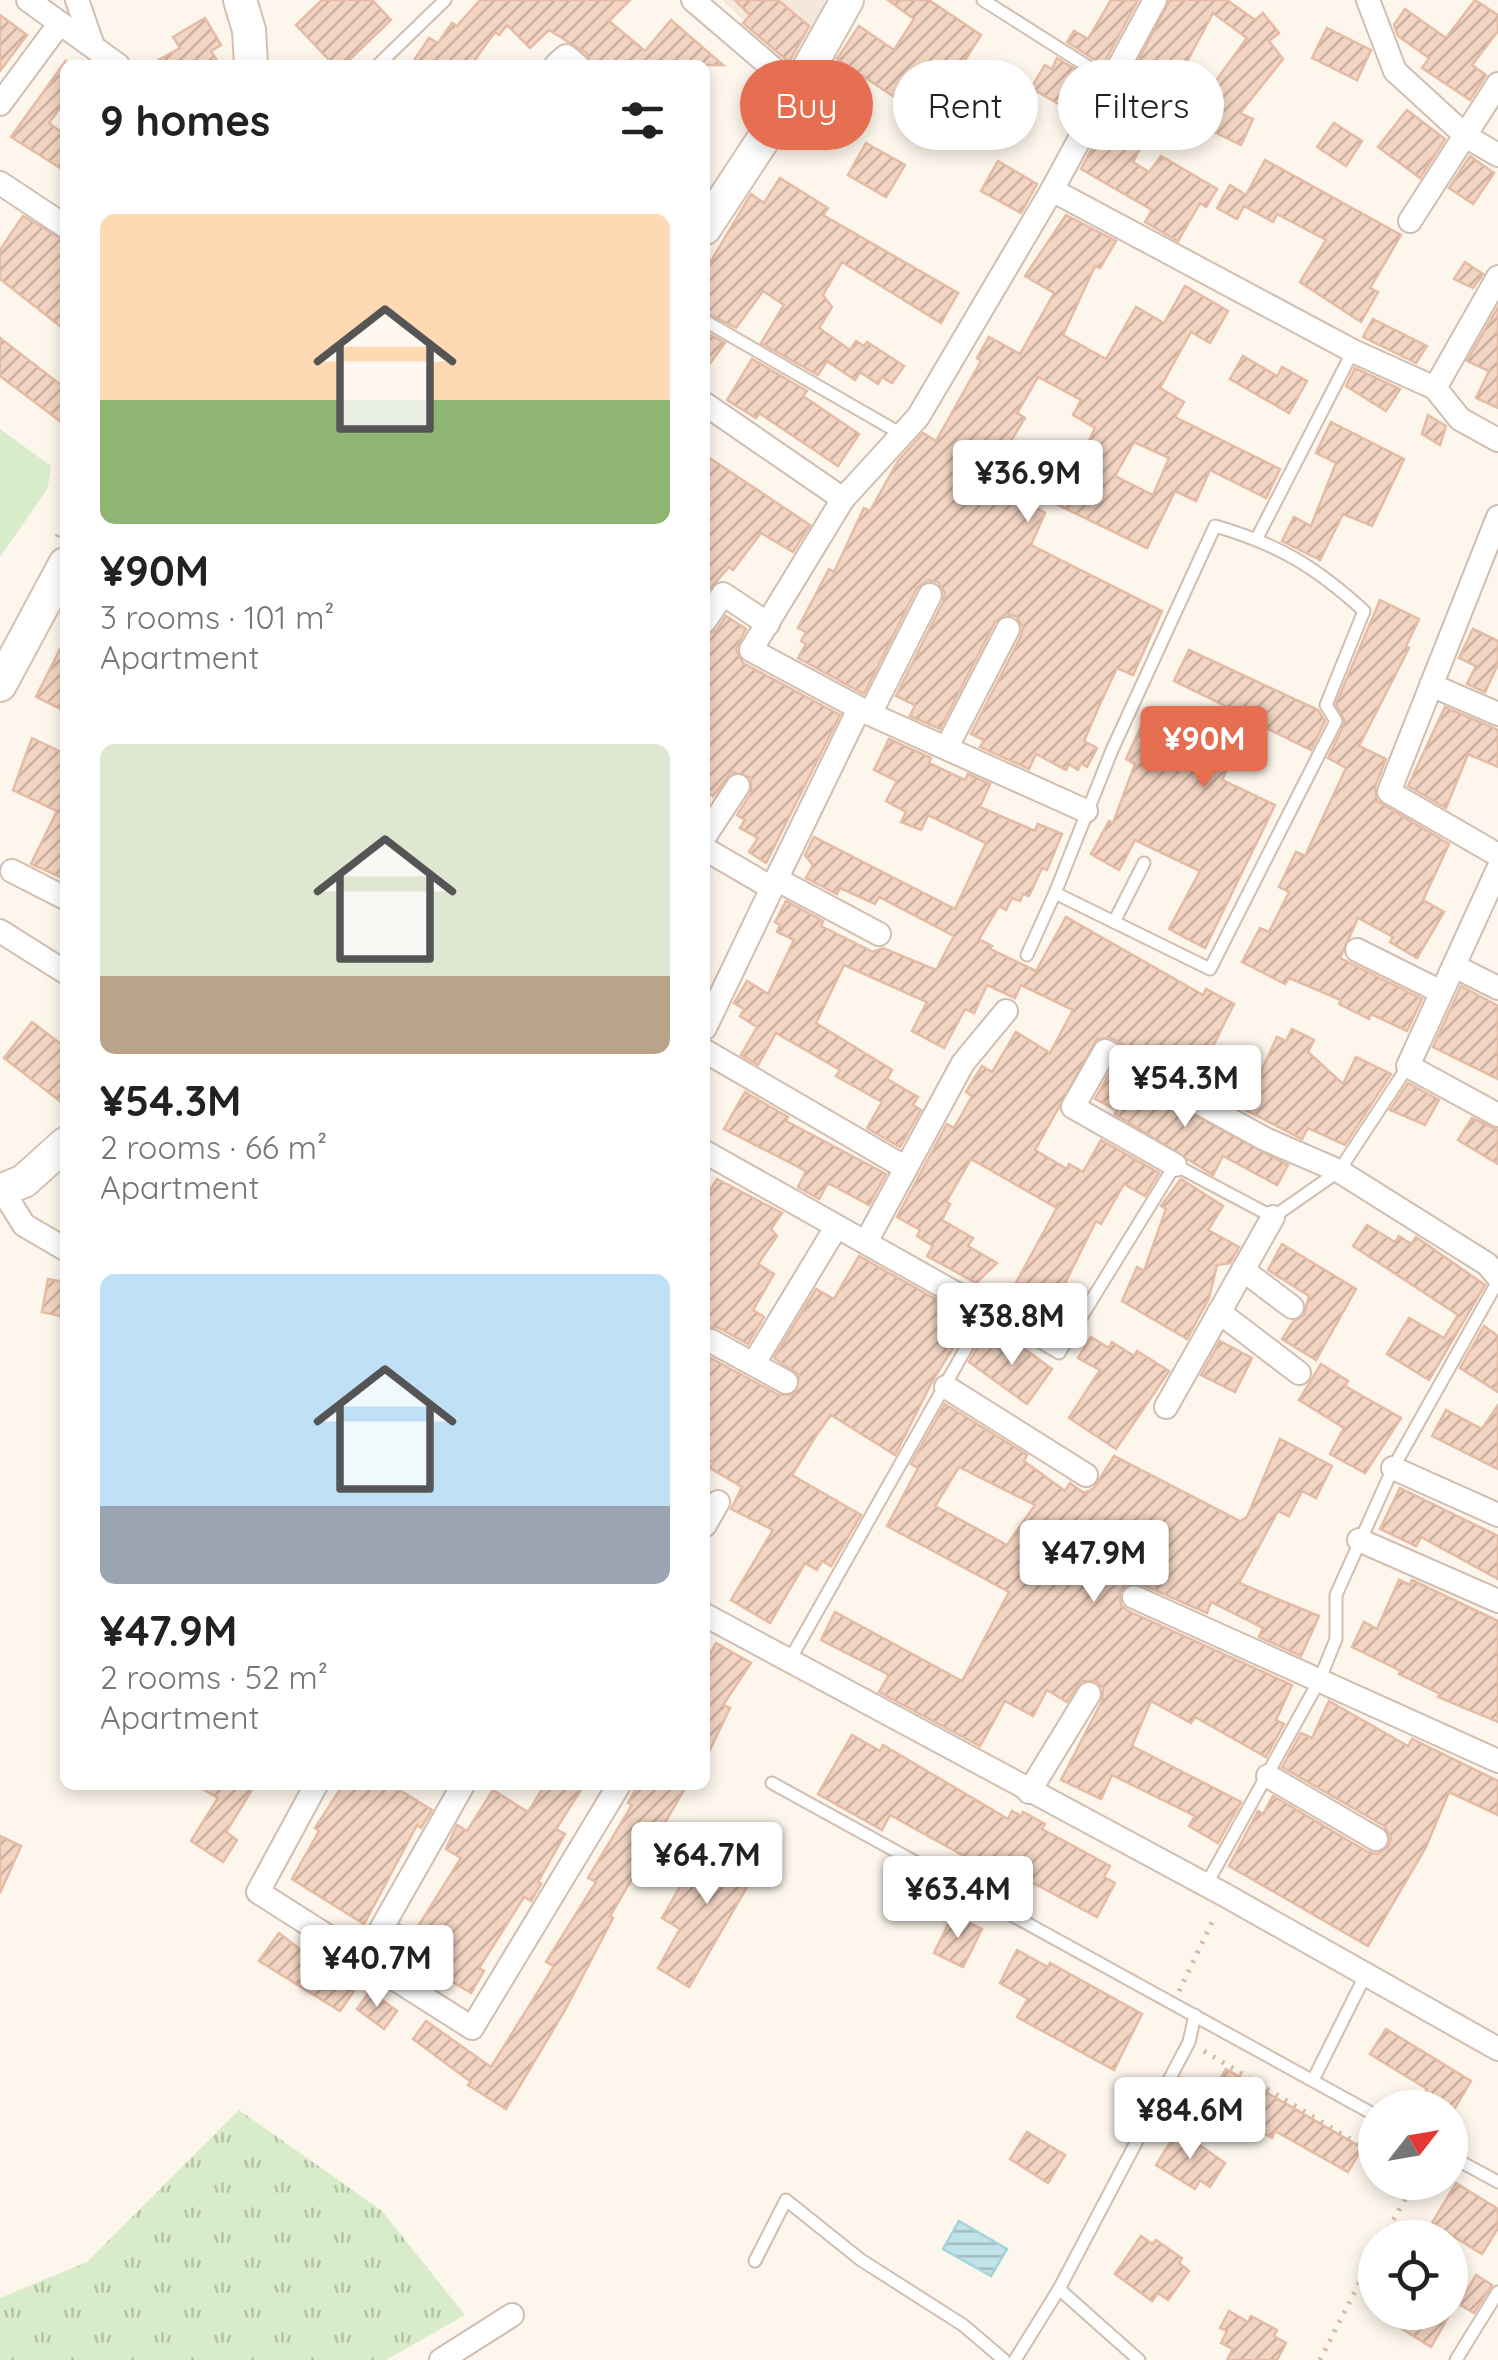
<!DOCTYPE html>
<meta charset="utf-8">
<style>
:root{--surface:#fff;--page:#f6f6f6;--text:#222;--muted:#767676;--accent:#e76f51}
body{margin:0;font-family:Quicksand,sans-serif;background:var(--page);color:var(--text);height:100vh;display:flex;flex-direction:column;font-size:38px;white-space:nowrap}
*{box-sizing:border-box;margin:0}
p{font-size:32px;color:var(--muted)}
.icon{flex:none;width:55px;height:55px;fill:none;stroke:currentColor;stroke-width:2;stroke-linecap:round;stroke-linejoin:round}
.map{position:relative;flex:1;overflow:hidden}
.side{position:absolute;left:60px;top:60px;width:650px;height:1730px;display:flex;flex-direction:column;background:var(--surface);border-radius:15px;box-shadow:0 5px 15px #0003}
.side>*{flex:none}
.hud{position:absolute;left:740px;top:60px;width:608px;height:90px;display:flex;gap:20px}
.needle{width:65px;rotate:59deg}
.tools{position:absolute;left:1358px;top:2090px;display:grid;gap:20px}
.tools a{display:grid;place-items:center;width:110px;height:110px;border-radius:50%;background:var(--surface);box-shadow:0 5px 15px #0003;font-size:50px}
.price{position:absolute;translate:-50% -85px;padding:0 22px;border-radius:10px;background:#fff;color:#222;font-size:32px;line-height:65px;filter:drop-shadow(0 2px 5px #0008)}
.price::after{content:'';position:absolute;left:50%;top:60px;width:30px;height:22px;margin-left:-15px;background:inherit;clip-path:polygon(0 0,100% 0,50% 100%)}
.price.on{background:var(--accent);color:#fff}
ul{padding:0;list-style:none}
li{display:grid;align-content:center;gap:20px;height:530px;padding:0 40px}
li span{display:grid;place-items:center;height:310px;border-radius:15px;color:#555}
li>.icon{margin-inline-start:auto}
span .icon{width:180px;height:180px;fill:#fffc;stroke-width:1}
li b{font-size:42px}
h2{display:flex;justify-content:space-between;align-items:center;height:120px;padding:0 40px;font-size:42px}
.tag{padding:0 35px;border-radius:45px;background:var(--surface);box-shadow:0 5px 15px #0003;font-size:35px;line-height:90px}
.tag.on{background:var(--accent);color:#fff}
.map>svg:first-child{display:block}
.residential{fill:#f5e8da}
.grass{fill:url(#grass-tufts)}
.green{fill:#d8ecc9}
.water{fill:url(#water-rules);stroke:#a5d3da;stroke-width:2.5}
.building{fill:url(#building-hatch);stroke:#e6bba3;stroke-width:2.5;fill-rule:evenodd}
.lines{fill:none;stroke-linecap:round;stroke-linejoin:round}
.lane-casing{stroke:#d1beb0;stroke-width:15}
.street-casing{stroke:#d1beb0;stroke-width:26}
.secondary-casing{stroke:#d6c0b0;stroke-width:36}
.path{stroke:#d9b8a5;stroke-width:5;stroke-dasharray:2.5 8;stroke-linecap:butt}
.lane{stroke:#fff;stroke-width:11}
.street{stroke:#fff;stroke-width:22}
.secondary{stroke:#fff;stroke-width:32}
</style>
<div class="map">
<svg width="1498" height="2360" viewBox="0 0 1498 2360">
<defs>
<pattern id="grass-tufts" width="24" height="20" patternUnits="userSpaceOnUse" patternTransform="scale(2.5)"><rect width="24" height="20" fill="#d8ecc9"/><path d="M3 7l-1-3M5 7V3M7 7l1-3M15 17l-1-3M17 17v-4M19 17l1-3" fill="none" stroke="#b4c2a5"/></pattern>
<pattern id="water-rules" width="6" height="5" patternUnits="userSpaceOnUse" patternTransform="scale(2.5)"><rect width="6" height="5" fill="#bfe3e8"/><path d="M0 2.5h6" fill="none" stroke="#a0bbbe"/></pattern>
<pattern id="building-hatch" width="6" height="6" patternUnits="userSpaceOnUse" patternTransform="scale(2.5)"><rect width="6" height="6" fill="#f3d5c3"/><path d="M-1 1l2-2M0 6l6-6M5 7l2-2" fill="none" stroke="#cab0a1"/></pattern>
</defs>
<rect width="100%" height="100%" fill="#fdf6ec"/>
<polygon class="residential" points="722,0 851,0 804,77"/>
<polygon class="grass" points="239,2110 382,2211 465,2315 386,2360 0,2360 0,2298 87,2262"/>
<polygon class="green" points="0,429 51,466 48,488 0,557"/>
<polygon class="water" points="959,2221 1007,2249 991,2276 943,2249"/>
<g class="building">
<polygon points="322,0 372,0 391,20 344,65 334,65 296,25"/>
<polygon points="480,0 630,0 609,21 645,51 671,20 723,65 592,65 586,53 549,30 530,48 507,25 499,35 495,32 471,65 411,65 429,38 438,43 452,23 457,26"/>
<polygon points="735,0 778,0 809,26 789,62 743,23 750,15"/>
<polygon points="888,0 929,0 981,35 958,71 998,97 972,137 927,109 923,116 837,59 859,26 894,50 914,19"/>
<polygon points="1111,0 1138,0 1103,65 1067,42 1074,31 1088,39"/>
<polygon points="1170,0 1227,0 1255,20 1263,13 1279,33 1269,41 1283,59 1240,113 1253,119 1241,145 1188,119 1247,38 1213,13 1133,162 1149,172 1161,156 1217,189 1206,207 1200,203 1178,241 1145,222 1152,210 1081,169"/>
<polygon points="1475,0 1498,15 1498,31 1472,65 1486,75 1470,100 1422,68 1429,58 1398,36 1394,25 1405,9 1446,38"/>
<polygon points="0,15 27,35 0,71"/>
<polygon points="205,18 221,45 211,51 220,65 149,65 180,48 173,37"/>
<polygon points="1327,28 1371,50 1357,80 1312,58"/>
<polygon points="1057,58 1094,81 1076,114 1031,88 1045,65 1052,69"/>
<polygon points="65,62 65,101 49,123 65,135 65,171 11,137"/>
<polygon points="1407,110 1445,139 1420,178 1378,147"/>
<polygon points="1334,123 1362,141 1346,166 1317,147"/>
<polygon points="866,143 905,165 886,197 848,175"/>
<polygon points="1470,156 1494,173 1473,204 1449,188"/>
<polygon points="1265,160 1401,235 1370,288 1378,292 1361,322 1300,282 1326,240 1277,214 1273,222 1244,206 1237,219 1217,208 1230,185 1246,195"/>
<polygon points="998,161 1037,184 1021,213 981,191"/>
<polygon points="780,178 828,208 823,215 958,293 941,323 842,262 823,295 832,307 819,328 850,350 856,341 864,346 867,342 904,366 892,383 882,377 878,384 860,372 855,380 827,361 818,375 761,343 784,305 763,291 736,328 705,312 705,271 751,194 764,203"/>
<path d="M1066,215L1116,241L1100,268L1095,266L1063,335L1106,359L1136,307L1164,323L1185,286L1228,311L1210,343L1191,332L1160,388L1184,402L1175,417L1280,469L1266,498L1210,470L1196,501L1175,491L1147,548L1058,505L1095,428L1073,415L1081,400L1038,377L1017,413L1025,418L987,480L1045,513L1031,545L1162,611L1133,675L1117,668L1100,704L1084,741L1097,748L1087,767L1081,763L1078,770L1069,764L1066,770L1036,754L1029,769L980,747L984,740L971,734L1021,636L1023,627L1016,616L1006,614L995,622L940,729L910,716L915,705L896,696L943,602L945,593L938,582L928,580L917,588L864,694L798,658L806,644L801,641L806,632L798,628L829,569L834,572L864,508L870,511L898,461L923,433L936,441L981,361L977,358L989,337L1020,354L1054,293L1025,276ZM1134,442L1169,458L1153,495L1115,476Z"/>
<polygon points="23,216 65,241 65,330 0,279 0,250"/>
<polygon points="1465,262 1483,274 1473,288 1454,279"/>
<polygon points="1498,307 1498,408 1476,398 1489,371 1467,361"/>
<polygon points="1373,319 1427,346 1416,363 1363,337"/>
<polygon points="705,332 725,343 705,370"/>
<polygon points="0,338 65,388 65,425 0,376"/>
<polygon points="1243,356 1277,376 1282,367 1307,381 1289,413 1230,379"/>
<polygon points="752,359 807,391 803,396 859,434 838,466 759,413 756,418 727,400"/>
<polygon points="1355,368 1400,389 1386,411 1346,386"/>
<polygon points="1428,415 1446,426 1440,445 1422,434"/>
<polygon points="1331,422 1404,459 1372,526 1343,514 1320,560 1282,541 1294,517 1311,526 1336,463 1316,453"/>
<polygon points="705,455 810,525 793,552 761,533 733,570 729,567 705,594"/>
<polygon points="1380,600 1419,619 1406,646 1409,648 1359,746 1386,759 1375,787 1377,801 1449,844 1423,900 1444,912 1417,958 1390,942 1393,937 1358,918 1340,958 1422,999 1407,1031 1371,1014 1369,1019 1339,1004 1341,1000 1289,978 1285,984 1242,962 1260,928 1269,932 1289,892 1279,887 1296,852 1305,856 1346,768 1328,758 1345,722 1336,704"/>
<polygon points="726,616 746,629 736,649 743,663 840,715 766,863 749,852 758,838 740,828 745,820 737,815 751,793 751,778 732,772 713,796 705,791 705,636 717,630"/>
<polygon points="1473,629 1498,641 1498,664 1485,692 1467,684 1476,666 1459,658"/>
<polygon points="65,639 65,711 36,697"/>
<polygon points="1189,650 1318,710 1325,721 1311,750 1266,728 1255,754 1238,746 1222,780 1275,805 1205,948 1169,929 1200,871 1135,840 1119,870 1091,854 1109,821 1113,823 1135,764 1126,759 1143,723 1210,754 1230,708 1174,681"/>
<polygon points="1445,707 1498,730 1498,767 1468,754 1446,808 1408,786"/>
<polygon points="32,738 65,754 65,879 31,864 57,811 13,790"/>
<polygon points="889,739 931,758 929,763 965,780 968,774 990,784 980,807 1035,831 1038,824 1062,834 1047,870 1042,868 1029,896 1023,894 1020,901 1012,898 1006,910 999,906 979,939 992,946 990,949 1036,971 1066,917 1203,995 1206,989 1234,1004 1210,1052 1258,1078 1277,1037 1286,1041 1292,1029 1314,1040 1308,1052 1343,1084 1356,1057 1391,1074 1345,1145 1308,1128 1302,1139 1207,1090 1210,1084 1165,1061 1162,1066 1111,1038 1097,1039 1035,1150 1067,1169 1069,1164 1083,1172 1101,1140 1159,1173 1145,1196 1124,1184 1101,1224 1096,1221 1057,1299 1072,1309 1061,1329 1021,1308 1023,1299 1011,1292 1060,1202 1055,1207 971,1159 946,1202 950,1204 942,1220 973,1238 968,1246 997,1263 976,1283 927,1256 933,1246 917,1236 920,1230 897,1217 947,1124 954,1128 972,1096 966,1092 982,1066 992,1072 1016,1032 1050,1053 1073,1010 1021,985 1015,998 987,985 974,1013 965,1009 944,1048 912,1031 927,1002 844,965 816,1023 892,1070 887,1079 918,1097 913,1105 921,1110 900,1147 867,1128 882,1102 836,1076 840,1070 776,1033 758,1065 741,1055 757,1027 740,1016 744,1009 734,1003 747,981 768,994 794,940 777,932 780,925 775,922 786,901 823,921 821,926 873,952 883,948 936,970 954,936 879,897 875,904 840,888 837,894 806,878 813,865 805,855 814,837 955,909 986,843 928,815 921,830 901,822 906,812 886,801 897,781 874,770"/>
<polygon points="1461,986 1498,1006 1498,1079 1433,1047"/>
<polygon points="32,1022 65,1047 65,1105 4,1058"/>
<polygon points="1111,1071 1288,1165 1277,1185 1223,1156 1213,1175 1115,1114 1117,1110 1095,1099"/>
<polygon points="1408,1083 1439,1100 1425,1125 1390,1110"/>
<polygon points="745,1092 788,1117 786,1121 886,1174 869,1205 828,1183 819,1199 798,1187 806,1171 724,1129"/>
<polygon points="1472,1118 1498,1130 1498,1164 1458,1140"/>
<polygon points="717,1179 782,1213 771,1229 777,1236 758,1264 774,1274 753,1310 764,1317 748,1344 717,1327 705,1328 705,1198"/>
<polygon points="1181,1179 1223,1206 1208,1230 1239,1247 1230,1263 1217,1265 1209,1298 1187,1339 1122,1301 1137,1267 1144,1271 1166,1209 1161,1206"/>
<polygon points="1367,1225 1395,1242 1399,1236 1411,1244 1416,1237 1485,1285 1429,1380 1387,1354 1409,1318 1444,1338 1458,1315 1353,1246"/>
<polygon points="1282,1244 1356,1289 1316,1360 1282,1339 1293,1322 1304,1315 1309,1296 1268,1270"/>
<polygon points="859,1256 971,1319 933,1380 895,1455 831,1415 817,1434 792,1475 861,1515 831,1566 822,1561 817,1570 805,1563 770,1623 731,1600 773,1530 731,1509 742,1487 710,1468 713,1462 705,1458 705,1355 779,1395 795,1394 799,1375 774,1358 816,1289 834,1299"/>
<polygon points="48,1279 65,1282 65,1317 42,1312"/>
<polygon points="1484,1326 1498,1336 1498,1392 1460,1368"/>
<polygon points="1091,1337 1109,1348 1112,1342 1134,1356 1137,1351 1169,1371 1116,1449 1069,1418 1100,1370 1078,1358"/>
<polygon points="983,1338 1002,1351 1011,1339 1052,1369 1027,1404 969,1362"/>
<polygon points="1220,1341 1252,1358 1235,1392 1201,1375"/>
<polygon points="1321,1364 1348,1381 1345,1386 1401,1418 1365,1473 1330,1454 1344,1428 1299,1400"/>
<path d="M945,1404L1027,1455L1024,1461L1065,1491L1070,1483L1084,1493L1094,1488L1114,1456L1240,1521L1247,1517L1280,1439L1332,1466L1316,1498L1302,1491L1289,1516L1278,1511L1239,1583L1319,1616L1301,1656L1259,1637L1263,1628L1211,1602L1207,1613L1139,1583L1126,1584L1120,1592L1121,1605L1128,1611L1292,1685L1276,1720L1284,1724L1266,1757L1195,1717L1191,1723L1151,1701L1132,1746L1241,1802L1218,1843L1189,1826L1195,1816L1112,1775L1101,1799L1061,1780L1102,1701L1103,1688L1096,1681H1081L1067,1702L1047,1690L1033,1716L1005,1701L980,1746L879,1692L889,1675L821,1640L835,1612L962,1681L1009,1592L887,1526L918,1468L911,1464ZM959,1467L1035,1505L1007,1545L935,1506Z"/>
<polygon points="1498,1405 1498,1469 1432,1436 1446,1410 1482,1429"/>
<polygon points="1400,1488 1498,1536 1498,1579 1421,1537 1416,1546 1380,1529"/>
<polygon points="1399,1580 1410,1585 1412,1580 1498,1621 1498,1722 1438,1697 1440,1694 1399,1674 1401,1671 1352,1647 1364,1622 1377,1629"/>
<polygon points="716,1643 751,1663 723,1705 730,1708 705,1760 705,1663"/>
<polygon points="1329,1701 1408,1746 1412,1739 1498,1781 1498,1815 1449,1792 1426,1847 1368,1946 1229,1866 1258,1811 1263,1814 1273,1796 1368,1852 1377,1854 1388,1847 1391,1838 1384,1826 1282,1767 1301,1733 1312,1738"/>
<polygon points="852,1735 880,1751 883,1745 1008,1819 1012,1811 1021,1816 1023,1812 1045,1824 1042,1829 1110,1866 1104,1877 1115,1883 1097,1917 990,1860 981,1876 959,1865 964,1856 890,1815 882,1830 818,1794"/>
<polygon points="196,1785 255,1785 226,1832 237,1840 223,1862 191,1841 218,1798"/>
<polygon points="343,1785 391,1785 432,1810 421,1828 417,1825 364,1924 292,1879 319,1831 315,1828"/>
<polygon points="545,1785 584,1785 556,1829 565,1834 538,1882 541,1884 531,1901 524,1897 479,1968 484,1971 471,1993 390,1944 400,1925 414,1933 461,1858 446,1849 457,1825 467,1831 493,1790 528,1812"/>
<polygon points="638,1785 687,1785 610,1916 613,1918 565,2010 506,2109 468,2085 471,2082 413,2039 426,2021 491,2067 554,1966 546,1962 596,1882 588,1878 632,1805 628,1803"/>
<polygon points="731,1834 766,1854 689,1987 658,1968 680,1929 662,1918 693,1864 708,1873"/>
<polygon points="0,1836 21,1846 0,1893"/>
<polygon points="953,1915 982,1929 963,1967 934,1953"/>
<polygon points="279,1933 354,1991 340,2011 259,1961"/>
<polygon points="1017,1950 1048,1967 1050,1963 1142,2014 1114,2070 1017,2017 1028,1999 1000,1983"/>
<polygon points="370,1991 397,2011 384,2029 357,2009"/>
<polygon points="1386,2029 1471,2081 1455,2108 1418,2108 1427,2089 1370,2054"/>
<polygon points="1226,2069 1362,2148 1348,2172 1275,2131 1272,2138 1241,2121 1245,2112 1212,2093"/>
<polygon points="1178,2130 1225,2163 1210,2187 1200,2180 1195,2189 1156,2165"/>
<polygon points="1027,2132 1065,2155 1048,2183 1010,2159"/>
<polygon points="1456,2183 1498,2209 1498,2228 1482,2254 1432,2223"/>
<polygon points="1141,2236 1152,2244 1156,2240 1182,2258 1179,2263 1189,2271 1168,2300 1158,2293 1152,2301 1115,2274"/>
<polygon points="1476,2275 1492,2285 1474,2313 1459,2304"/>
<polygon points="1229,2311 1248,2322 1251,2316 1277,2330 1274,2336 1286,2343 1277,2360 1227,2360 1233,2349 1221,2343 1227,2331 1220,2328"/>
<polygon points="1375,2312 1451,2312 1431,2347"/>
</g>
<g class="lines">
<g class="lane-casing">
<g id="lane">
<polyline points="983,0 1109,80"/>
<polyline points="378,65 445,0"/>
<polyline points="705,321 903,435"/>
<path d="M1215,526C1278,544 1316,567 1364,611L1326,705L1336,721L1210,969L1055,893L1112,750Z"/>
<polyline points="1257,538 1353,351"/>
<polyline points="1114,922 1144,863"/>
<polyline points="1027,955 1055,893"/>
<polyline points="788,1663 987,1311 1059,1353 1175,1165 1273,1217 1339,1171 1408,1066"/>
<polyline points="772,1783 1375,2115"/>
<polyline points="1206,1885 1319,1681 1336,1639 1336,1595 1393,1468 1498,1281"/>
<polyline points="1313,2080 1366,1974"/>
<polyline points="1450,2156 1498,2182"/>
<polyline points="755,2261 786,2200 861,2260 963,2325 1004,2360"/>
<polyline points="1059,2289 1139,2360"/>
<polyline points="1015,2360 1059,2289 1189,2042 1195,2015"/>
<polyline points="1456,2360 1498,2292"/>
</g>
</g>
<g class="street-casing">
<g id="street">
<polyline points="28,0 118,65"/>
<polyline points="77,0 93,46"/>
<polyline points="693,0 796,88"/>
<polyline points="1155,0 1052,190 1353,351 1435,388 1460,419 1498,440"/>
<polyline points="1368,0 1395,71 1467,137 1498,155"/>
<polyline points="556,65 566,56 577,65"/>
<polyline points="0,104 60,23"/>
<polyline points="0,183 65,226"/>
<polyline points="1052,190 918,417 843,499 751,650 870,714 1086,811"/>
<polyline points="1410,221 1498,84"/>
<polyline points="1435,388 1498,277"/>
<polyline points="705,404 843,499"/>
<polyline points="1498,517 1389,792 1498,855"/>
<polyline points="705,621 723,594 768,624"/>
<polyline points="1431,685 1498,714"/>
<polyline points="870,714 930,595"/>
<polyline points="947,747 1008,629"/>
<polyline points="705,836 738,786"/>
<polyline points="705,849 772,888 705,1028"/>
<polyline points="1498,869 1408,1066 1498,1115"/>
<polyline points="12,871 65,898"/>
<polyline points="776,879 879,934"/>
<polyline points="772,888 859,709"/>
<polyline points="0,931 65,972"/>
<polyline points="1357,950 1441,992"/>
<polyline points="1454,966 1498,988"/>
<polyline points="705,1051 906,1168"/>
<polyline points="705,1152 987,1311"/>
<polyline points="1175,1165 1073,1107 1105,1051 1265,1139 1339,1171 1487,1264 1498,1277"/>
<polyline points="2,1190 24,1225 65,1249"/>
<polyline points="866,1242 963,1063 1006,1011"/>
<polyline points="1243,1270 1292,1307"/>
<polyline points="1219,1312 1299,1373"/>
<polyline points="711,1341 786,1382"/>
<polyline points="754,1363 835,1229"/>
<polyline points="946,1387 1086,1475"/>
<polyline points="1166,1407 1273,1217"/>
<polyline points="1393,1468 1498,1515"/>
<polyline points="705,1525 718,1502"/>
<polyline points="1359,1540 1498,1601"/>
<polyline points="1134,1597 1498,1761"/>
<polyline points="705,1615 1225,1895 1498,2049"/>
<polyline points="1268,1776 1376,1839"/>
<polyline points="316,1785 258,1892 472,2028 619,1785"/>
<polyline points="1029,1792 1089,1694"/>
<polyline points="364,1959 463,1785"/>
<polyline points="441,2360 512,2315"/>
</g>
</g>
<g class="secondary-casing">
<g id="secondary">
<polyline points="240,0 249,30 251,65"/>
<polyline points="705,228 804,77 847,0"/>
<polyline points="0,685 65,564"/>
<polyline points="0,1191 24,1181 65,1144"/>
</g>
</g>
<g class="path">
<polyline points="57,537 65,521"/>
<polyline points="1179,1991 1215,1916"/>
<polyline points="1204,2051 1375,2154"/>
<polyline points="1383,2238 1415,2182"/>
<polyline points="1320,2360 1375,2252"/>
</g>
<use href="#lane" class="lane"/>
<use href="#street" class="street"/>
<use href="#secondary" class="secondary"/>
</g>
</svg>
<div class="tools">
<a><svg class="needle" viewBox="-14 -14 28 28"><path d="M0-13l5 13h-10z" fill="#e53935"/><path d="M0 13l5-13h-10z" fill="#767676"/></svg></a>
<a><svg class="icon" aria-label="locate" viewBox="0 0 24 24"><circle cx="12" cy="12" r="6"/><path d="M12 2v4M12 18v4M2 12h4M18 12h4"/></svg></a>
</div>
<b class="price" style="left:1028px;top:525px">¥36.9M</b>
<b class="price on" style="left:1204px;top:791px">¥90M</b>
<b class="price" style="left:1185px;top:1130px">¥54.3M</b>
<b class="price" style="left:1012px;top:1368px">¥38.8M</b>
<b class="price" style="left:1094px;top:1605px">¥47.9M</b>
<b class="price" style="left:707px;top:1907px">¥64.7M</b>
<b class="price" style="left:958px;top:1941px">¥63.4M</b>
<b class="price" style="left:377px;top:2010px">¥40.7M</b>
<b class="price" style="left:1190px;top:2162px">¥84.6M</b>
<div class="hud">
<a class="tag on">Buy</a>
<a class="tag">Rent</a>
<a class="tag">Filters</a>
</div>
<section class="side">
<h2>9 homes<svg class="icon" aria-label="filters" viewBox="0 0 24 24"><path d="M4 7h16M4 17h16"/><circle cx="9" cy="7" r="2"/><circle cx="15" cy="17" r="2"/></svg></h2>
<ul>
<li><span style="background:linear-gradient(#ffd9b3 60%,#8fb573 0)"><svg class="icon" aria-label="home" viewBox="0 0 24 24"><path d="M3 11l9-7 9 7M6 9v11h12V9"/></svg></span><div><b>¥90M</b><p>3 rooms · 101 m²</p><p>Apartment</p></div></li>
<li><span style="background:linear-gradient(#dfe7d0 75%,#b9a48a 0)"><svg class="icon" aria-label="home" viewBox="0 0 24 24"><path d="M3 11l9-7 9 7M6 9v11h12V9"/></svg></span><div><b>¥54.3M</b><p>2 rooms · 66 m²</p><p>Apartment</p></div></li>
<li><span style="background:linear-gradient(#bfe0f5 75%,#9aa5b1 0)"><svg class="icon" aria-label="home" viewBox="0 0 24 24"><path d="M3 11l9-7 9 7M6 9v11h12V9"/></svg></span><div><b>¥47.9M</b><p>2 rooms · 52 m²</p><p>Apartment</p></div></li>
</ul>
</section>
</div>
